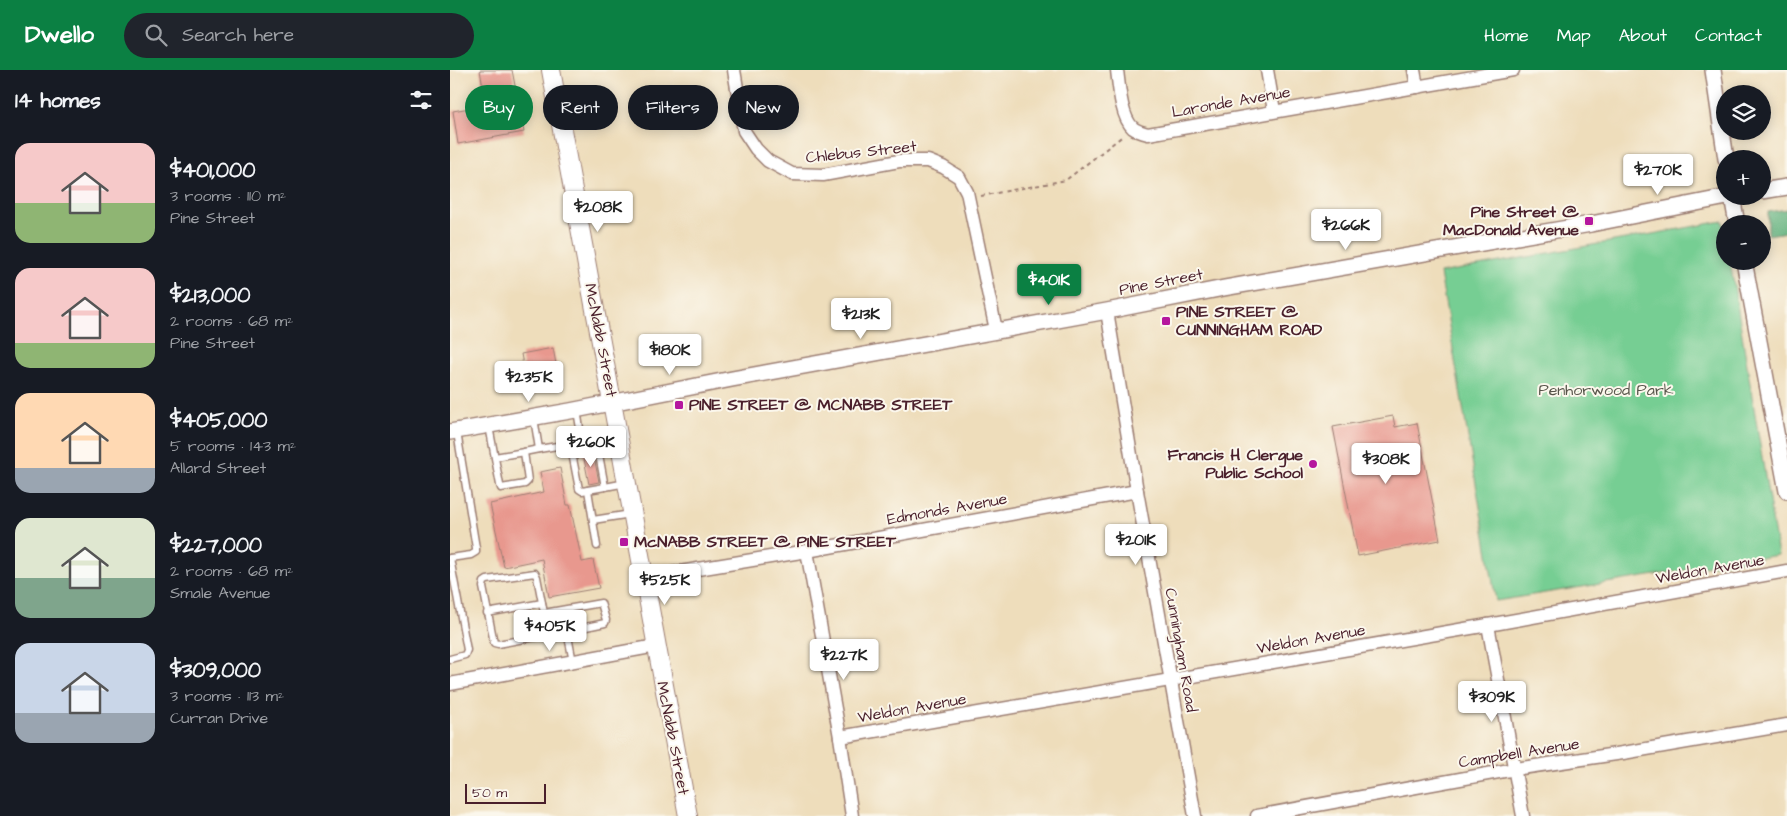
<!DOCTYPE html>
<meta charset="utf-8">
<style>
:root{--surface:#171b24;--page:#20242c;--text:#f1f3f6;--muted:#9ea1a6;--accent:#0b8043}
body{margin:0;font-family:"Architects Daughter",sans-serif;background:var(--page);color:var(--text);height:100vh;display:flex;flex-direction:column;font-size:19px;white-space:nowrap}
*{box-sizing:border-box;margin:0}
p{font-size:16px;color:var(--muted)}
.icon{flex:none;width:28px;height:28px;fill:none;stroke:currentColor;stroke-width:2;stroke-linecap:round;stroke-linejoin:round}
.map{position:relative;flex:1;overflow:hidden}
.side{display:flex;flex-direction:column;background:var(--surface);width:450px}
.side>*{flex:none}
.hud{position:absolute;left:15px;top:15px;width:475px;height:45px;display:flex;gap:10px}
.tools{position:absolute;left:1266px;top:15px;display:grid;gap:10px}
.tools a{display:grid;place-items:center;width:55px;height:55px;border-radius:50%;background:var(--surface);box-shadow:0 2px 12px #0003;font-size:25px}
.scale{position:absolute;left:15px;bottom:12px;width:81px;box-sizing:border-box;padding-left:5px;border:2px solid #4a1f2b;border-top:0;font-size:14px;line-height:18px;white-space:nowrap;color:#4a1f2b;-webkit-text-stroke:4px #fbf7ec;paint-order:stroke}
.price{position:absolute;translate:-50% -42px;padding:0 11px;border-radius:5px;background:#fff;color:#222;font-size:16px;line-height:32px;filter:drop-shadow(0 1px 2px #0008)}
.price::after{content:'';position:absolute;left:50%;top:30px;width:15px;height:11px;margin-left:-8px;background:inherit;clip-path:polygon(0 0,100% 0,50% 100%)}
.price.on{background:var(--accent);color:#fff}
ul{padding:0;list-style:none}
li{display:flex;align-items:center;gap:15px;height:125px;padding:0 15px}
li span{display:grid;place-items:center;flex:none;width:140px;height:100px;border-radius:15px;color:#555}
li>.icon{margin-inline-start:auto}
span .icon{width:60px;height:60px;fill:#fffc;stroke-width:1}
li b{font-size:21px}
h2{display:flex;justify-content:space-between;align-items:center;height:60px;padding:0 15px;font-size:21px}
.chip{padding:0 18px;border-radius:22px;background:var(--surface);box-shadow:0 2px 12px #0003;font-size:18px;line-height:45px}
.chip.on{background:var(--accent);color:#fff}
header{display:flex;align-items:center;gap:30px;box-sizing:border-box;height:70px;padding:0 25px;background:var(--accent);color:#fff}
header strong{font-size:24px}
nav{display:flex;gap:28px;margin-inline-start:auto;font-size:18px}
.search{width:350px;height:45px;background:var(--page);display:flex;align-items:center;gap:12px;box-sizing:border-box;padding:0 18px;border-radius:28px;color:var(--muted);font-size:19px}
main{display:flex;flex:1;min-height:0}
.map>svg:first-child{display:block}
.green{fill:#76ce93;stroke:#60765f}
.forest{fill:#60b17d;stroke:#556854}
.building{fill:#e8988e}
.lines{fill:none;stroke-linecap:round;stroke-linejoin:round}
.service-casing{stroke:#9c7e73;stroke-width:9}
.minor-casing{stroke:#9c7e73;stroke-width:15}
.tertiary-casing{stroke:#9c7e73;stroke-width:18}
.secondary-casing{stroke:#9c7e73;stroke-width:20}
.path{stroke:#9c7e73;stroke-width:2;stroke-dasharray:4 4;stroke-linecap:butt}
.service{stroke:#fff;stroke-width:6}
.minor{stroke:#fff;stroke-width:12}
.tertiary{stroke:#fff;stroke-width:15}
.secondary{stroke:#fff;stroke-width:18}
.poi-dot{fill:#b5179e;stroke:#fbf7ec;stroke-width:2}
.labels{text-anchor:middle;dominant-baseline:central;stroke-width:4;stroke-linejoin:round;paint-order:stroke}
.street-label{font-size:16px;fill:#4a1f2b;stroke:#fbf7ec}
.poi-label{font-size:16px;font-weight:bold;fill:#4a1f2b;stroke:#fbf7ec;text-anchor:start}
.park-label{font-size:16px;fill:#57544a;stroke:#fbf7ec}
</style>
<header>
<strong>Dwello</strong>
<div class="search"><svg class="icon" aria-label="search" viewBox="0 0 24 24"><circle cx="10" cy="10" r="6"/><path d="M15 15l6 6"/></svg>Search here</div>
<nav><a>Home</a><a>Map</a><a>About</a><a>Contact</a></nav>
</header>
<main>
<section class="side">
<h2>14 homes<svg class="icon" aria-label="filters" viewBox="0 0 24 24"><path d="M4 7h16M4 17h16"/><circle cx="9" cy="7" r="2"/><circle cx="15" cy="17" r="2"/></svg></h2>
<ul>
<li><span style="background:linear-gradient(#f6c9c9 60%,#8fb573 0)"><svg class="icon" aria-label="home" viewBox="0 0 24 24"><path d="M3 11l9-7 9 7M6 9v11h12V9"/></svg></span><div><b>$401,000</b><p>3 rooms · 110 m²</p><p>Pine Street</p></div></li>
<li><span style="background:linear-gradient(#f6c9c9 75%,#8fb573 0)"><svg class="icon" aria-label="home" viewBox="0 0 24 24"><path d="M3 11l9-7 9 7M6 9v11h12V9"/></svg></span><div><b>$213,000</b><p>2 rooms · 68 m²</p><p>Pine Street</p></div></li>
<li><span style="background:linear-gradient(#ffd9b3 75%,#9aa5b1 0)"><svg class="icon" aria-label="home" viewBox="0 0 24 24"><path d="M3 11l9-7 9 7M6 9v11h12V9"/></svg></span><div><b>$405,000</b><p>5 rooms · 143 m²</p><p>Allard Street</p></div></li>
<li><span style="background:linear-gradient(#dfe7d0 60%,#7fa58c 0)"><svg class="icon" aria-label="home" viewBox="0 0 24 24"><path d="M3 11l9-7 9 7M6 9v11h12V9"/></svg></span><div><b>$227,000</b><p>2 rooms · 68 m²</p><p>Smale Avenue</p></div></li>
<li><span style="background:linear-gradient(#c9d6e8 70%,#9aa5b1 0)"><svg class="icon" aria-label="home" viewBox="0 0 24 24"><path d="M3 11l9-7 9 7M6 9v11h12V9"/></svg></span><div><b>$309,000</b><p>3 rooms · 113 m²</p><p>Curran Drive</p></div></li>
</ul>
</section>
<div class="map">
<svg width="1337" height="746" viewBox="0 0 1337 746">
<rect width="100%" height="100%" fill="#fbf7ec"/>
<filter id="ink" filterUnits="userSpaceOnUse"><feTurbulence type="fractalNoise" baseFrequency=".02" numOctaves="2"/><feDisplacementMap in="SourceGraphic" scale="10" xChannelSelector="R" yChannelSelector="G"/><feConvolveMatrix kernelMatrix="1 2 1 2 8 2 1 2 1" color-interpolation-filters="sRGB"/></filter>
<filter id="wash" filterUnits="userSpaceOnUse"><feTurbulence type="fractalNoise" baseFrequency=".0096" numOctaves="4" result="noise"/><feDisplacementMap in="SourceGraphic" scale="20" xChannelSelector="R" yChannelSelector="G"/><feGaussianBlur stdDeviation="1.12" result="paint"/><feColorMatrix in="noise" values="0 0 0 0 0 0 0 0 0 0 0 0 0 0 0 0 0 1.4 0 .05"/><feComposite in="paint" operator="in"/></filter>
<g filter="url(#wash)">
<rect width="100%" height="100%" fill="#edb"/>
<polygon class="green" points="1273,151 1275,191 1280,191 1328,485 1046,531 990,203"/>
<polygon class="forest" points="1337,139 1337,162 1318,165 1318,142"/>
<g id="blocks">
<g class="building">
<polygon points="30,0 62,0 74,62 8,74 3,41 36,35"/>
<polygon points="103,278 106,294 74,300 71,284"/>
<polygon points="943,346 945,357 967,353 990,470 908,486 883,357"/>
<polygon points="143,382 149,412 139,414 133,384"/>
<polygon points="110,398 117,435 120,435 132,492 143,490 149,518 99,527 92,489 54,497 40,434 94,422 90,402"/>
</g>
</g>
</g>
<g filter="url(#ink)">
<use href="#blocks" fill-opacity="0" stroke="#9c7e73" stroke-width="1"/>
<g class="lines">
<g class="service-casing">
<g id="service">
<polyline points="127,340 132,371"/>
<polyline points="84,348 89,379 143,370 148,379 155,417 176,413"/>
<polyline points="39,356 50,415 51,418 75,414 78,411 74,382 45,387"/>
<polyline points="120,373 129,419 132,421 155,417"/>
<polyline points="148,379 169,375"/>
<polyline points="74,382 89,379"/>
<polyline points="138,420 147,476"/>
<polyline points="143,450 181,444"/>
<polyline points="0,488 21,485 26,482 26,478 7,362"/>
<polyline points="37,543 92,533"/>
<polyline points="94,543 98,565"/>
<polyline points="117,561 48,574 44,573 33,517 34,512 37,510 85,503 87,507 94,543 151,533 156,550 155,553 117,561 123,592"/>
<polyline points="0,589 15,585 17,580 0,488"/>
</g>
</g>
<g class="minor-casing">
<g id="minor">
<polyline points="284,0 294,61 306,79 318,91 342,104 373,105 449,91 478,91 493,97 509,107 517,122 546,260"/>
<path d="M667,0C669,16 671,47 683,58C687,61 694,63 698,64L1063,0"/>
<polyline points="817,0 824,41"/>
<polyline points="964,0 967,17"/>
<polyline points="657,241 687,421 745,746"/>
<polyline points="357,481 390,667 402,746"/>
<polyline points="193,508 357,481 687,421"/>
<polyline points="1038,555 1073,746"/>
<polyline points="0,614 206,576"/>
<polyline points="390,667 1038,555 1337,501"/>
<polyline points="807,746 1065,699 1173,683 1337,655"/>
</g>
</g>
<g class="tertiary-casing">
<g id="tertiary">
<polyline points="1263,0 1276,89"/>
<polyline points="1312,121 1337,117"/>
<polyline points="1282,126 1287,154"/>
<polyline points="1294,191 1337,421"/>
<polyline points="0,362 120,341 282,309 657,241 774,218 1141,154 1282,126"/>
</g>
</g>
<g class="secondary-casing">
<path id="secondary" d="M101,0C147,249 191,498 238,746"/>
</g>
<polyline class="path" points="531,126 616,110 674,65"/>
<use href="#service" class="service"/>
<use href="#minor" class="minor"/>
<use href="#tertiary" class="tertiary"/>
<use href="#secondary" class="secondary"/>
</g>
</g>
<g class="poi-dot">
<rect x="1134" y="146" width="10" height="10" rx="2.5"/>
<rect x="711" y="246" width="10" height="10" rx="2.5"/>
<rect x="224" y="330" width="10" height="10" rx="2.5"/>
<circle cx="863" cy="394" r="5"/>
<rect x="169" y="467" width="10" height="10" rx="2.5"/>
</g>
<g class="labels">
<g class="street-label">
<text transform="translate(781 32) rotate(-10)">Laronde Avenue</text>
<text transform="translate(411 82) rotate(-6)">Chlebus Street</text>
<text transform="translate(711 212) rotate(-11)">Pine Street</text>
<text transform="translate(151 270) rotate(79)">McNabb Street</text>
<text transform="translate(497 439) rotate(-10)">Edmonds Avenue</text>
<text transform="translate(1260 499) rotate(-10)">Weldon Avenue</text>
<text transform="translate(861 569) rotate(-10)">Weldon Avenue</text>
<text transform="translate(731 580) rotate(80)">Cunningham Road</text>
<text transform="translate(462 638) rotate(-10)">Weldon Avenue</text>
<text transform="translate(223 668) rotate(79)">McNabb Street</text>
<text transform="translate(1069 683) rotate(-9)">Campbell Avenue</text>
</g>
<g class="poi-label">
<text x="1129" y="142" text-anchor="end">Pine Street @<tspan x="1129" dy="18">MacDonald Avenue</tspan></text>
<text x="726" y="242">PINE STREET @<tspan x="726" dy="18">CUNNINGHAM ROAD</tspan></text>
<text x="239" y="335">PINE STREET @ MCNABB STREET</text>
<text x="853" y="385" text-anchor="end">Francis H Clergue<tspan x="853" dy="18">Public School</tspan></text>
<text x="184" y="472">McNABB STREET @ PINE STREET</text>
</g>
<g class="park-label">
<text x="1156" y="320">Penhorwood Park</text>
</g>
</g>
</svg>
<div class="tools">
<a><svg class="icon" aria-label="layers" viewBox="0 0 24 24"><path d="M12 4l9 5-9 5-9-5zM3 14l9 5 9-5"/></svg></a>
<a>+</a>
<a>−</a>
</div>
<div class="scale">50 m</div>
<b class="price" style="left:1208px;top:126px">$270K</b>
<b class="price" style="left:148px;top:163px">$208K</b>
<b class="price" style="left:896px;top:181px">$266K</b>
<b class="price on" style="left:599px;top:236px">$401K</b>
<b class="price" style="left:411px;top:270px">$213K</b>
<b class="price" style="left:220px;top:306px">$180K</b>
<b class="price" style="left:79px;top:333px">$235K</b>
<b class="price" style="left:141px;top:398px">$260K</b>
<b class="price" style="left:936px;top:415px">$308K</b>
<b class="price" style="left:686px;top:496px">$201K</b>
<b class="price" style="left:215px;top:536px">$525K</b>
<b class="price" style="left:100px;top:582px">$405K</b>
<b class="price" style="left:394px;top:611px">$227K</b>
<b class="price" style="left:1042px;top:653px">$309K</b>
<div class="hud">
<a class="chip on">Buy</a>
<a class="chip">Rent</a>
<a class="chip">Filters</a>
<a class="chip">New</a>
</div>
</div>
</main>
